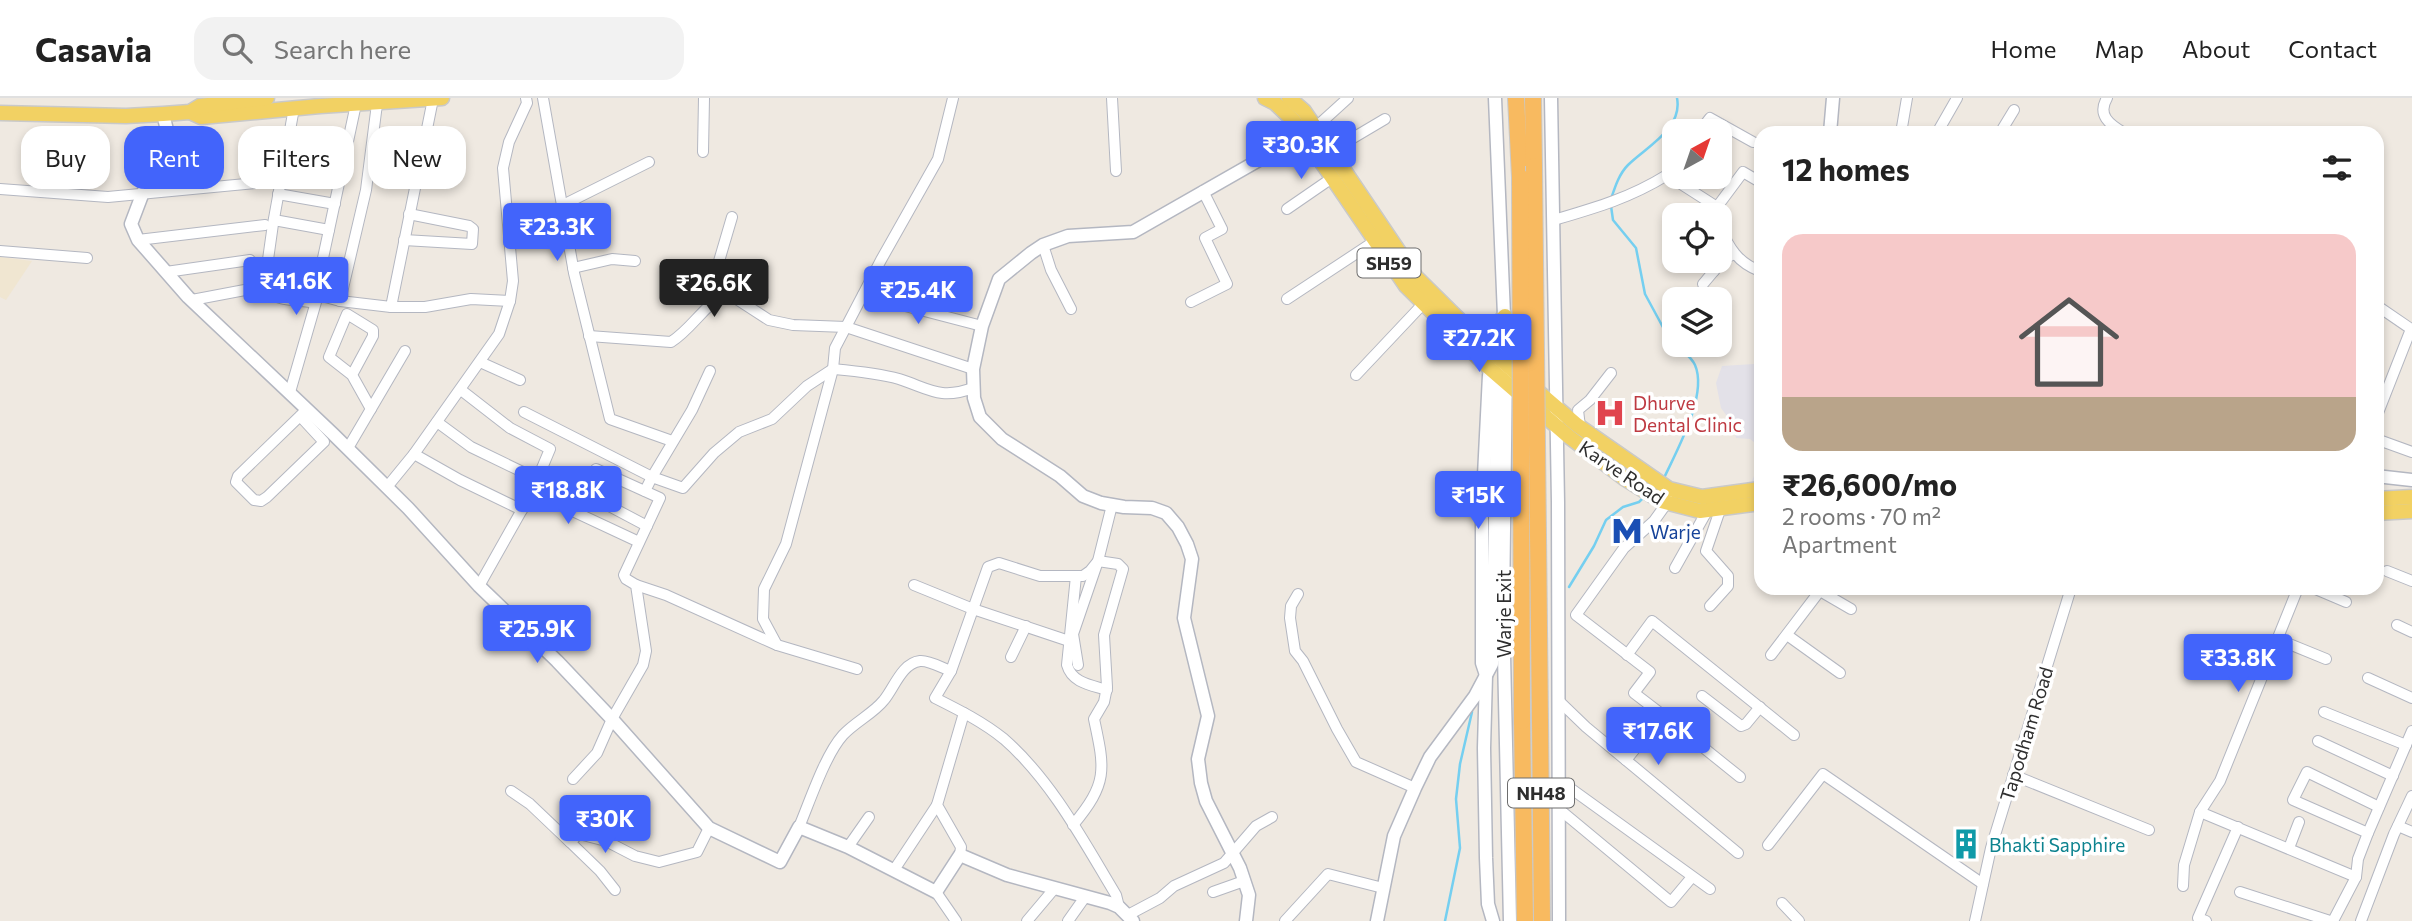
<!DOCTYPE html>
<meta charset="utf-8">
<style>
:root{--surface:#fff;--page:#f2f2f2;--text:#222;--muted:#767676;--line:#e0e0e0;--accent:#4264fb}
body{margin:0;font-family:Commissioner,sans-serif;background:var(--page);color:var(--text);height:100vh;display:flex;flex-direction:column;font-size:26px;white-space:nowrap}
*{box-sizing:border-box;margin:0}
p{font-size:23px;color:var(--muted)}
.icon{flex:none;width:38px;height:38px;fill:none;stroke:currentColor;stroke-width:2;stroke-linecap:round;stroke-linejoin:round}
.map{position:relative;flex:1;overflow:hidden}
.details{position:absolute;left:1754px;top:28px;width:630px;height:469px;display:flex;flex-direction:column;background:var(--surface);border-radius:21px;box-shadow:0 4px 10px #0003}
.details>*{flex:none}
.guide{position:absolute;left:21px;top:28px;width:665px;height:63px;display:flex;gap:14px}
.needle{width:46px;rotate:40deg}
.tools{position:absolute;left:1662px;top:21px;display:grid;gap:14px}
.tools a{display:grid;place-items:center;width:70px;height:70px;border-radius:14px;background:var(--surface);box-shadow:0 4px 10px #0003;font-size:35px}
.price{position:absolute;translate:-50% -60px;padding:0 16px;border-radius:7px;background:var(--accent);color:#fff;font-size:23px;line-height:46px;filter:drop-shadow(0 2px 4px #0008)}
.price::after{content:'';position:absolute;left:50%;top:42px;width:21px;height:16px;margin-left:-10px;background:inherit;clip-path:polygon(0 0,100% 0,50% 100%)}
.price.active{background:#222;color:#fff}
ul{padding:0;list-style:none}
li{display:grid;align-content:center;gap:14px;height:371px;padding:0 28px}
li span{display:grid;place-items:center;height:217px;border-radius:21px;color:#555}
li>.icon{margin-inline-start:auto}
span .icon{width:126px;height:126px;fill:#fffc;stroke-width:1}
li b{font-size:30px}
h2{display:flex;justify-content:space-between;align-items:center;height:84px;padding:0 28px;font-size:30px}
.chip{padding:0 24px;border-radius:21px;background:var(--surface);box-shadow:0 4px 10px #0003;font-size:24px;line-height:63px}
.chip.active{background:var(--accent);color:#fff}
header{display:flex;align-items:center;gap:42px;box-sizing:border-box;height:98px;padding:0 35px;background:var(--surface);border-bottom:2px solid var(--line)}
header strong{font-size:33px}
nav{display:flex;gap:38px;margin-inline-start:auto;font-size:24px}
.search{width:490px;height:63px;background:var(--page);display:flex;align-items:center;gap:18px;box-sizing:border-box;padding:0 24px;border-radius:21px;color:var(--muted);font-size:26px}
.map>svg:first-child{display:block}
.industrial{fill:#e3e1e8}
.education{fill:#f0e6d1}
.lines{fill:none;stroke-linecap:round;stroke-linejoin:round}
.stream{stroke:#75cff0;stroke-width:2.5}
.minor-casing{stroke:#b4b7c1;stroke-width:12}
.tertiary-casing{stroke:#b4b7c1;stroke-width:15}
.primary-casing{stroke:#c9c9c9;stroke-width:17}
.trunk-casing{stroke:#c9c9c9;stroke-width:18}
.minor{stroke:#fff;stroke-width:10}
.tertiary{stroke:#fff;stroke-width:12}
.primary{stroke:#f2d163;stroke-width:14}
.trunk{stroke:#f8ba60;stroke-width:16}
.trunk-bridge-casing{stroke:#c9c9c9;stroke-width:18;stroke-linecap:butt}
.trunk-bridge{stroke:#f8ba60;stroke-width:16}
.labels{text-anchor:middle;dominant-baseline:central;stroke-width:7;stroke-linejoin:round;paint-order:stroke}
.shield{fill:#fff;stroke:#6d6d6d;stroke-width:2}
.shield-label{font-size:18px;font-weight:bold;fill:#2e2e2e}
.health-label{font-size:19px;fill:#be3a42;stroke:#fff;text-anchor:start}
.street-label{font-size:19px;fill:#2e2e2e;stroke:#fff}
.transit-label{font-size:19px;fill:#164399;stroke:#fff;text-anchor:start}
.culture-label{font-size:19px;fill:#0d838f;stroke:#fff;text-anchor:start}
</style>
<header>
<strong>Casavia</strong>
<div class="search"><svg class="icon" aria-label="search" viewBox="0 0 24 24"><circle cx="10" cy="10" r="6"/><path d="M15 15l6 6"/></svg>Search here</div>
<nav><a>Home</a><a>Map</a><a>About</a><a>Contact</a></nav>
</header>
<div class="map">
<svg width="2412" height="823" viewBox="0 0 2412 823">
<rect width="100%" height="100%" fill="#efe9e1"/>
<polygon class="industrial" points="1754,266 1760,271 1760,386 1750,387 1758,369 1759,348 1750,341 1736,340 1732,325 1721,310 1716,285 1722,268"/>
<polygon class="education" points="0,159 32,163 6,202 0,199"/>
<g class="lines">
<g class="stream">
<path d="M1611,101C1615,89 1619,76 1628,67C1646,49 1683,31 1677,0"/>
<polyline points="1611,108 1613,122 1636,150 1645,196 1665,233 1675,244"/>
<path d="M1664,380C1677,352 1708,297 1695,267C1692,260 1683,253 1677,247"/>
<polyline points="1569,489 1594,448 1606,422 1623,409 1639,404 1644,399"/>
<polyline points="1445,823 1460,750 1456,701 1460,666 1472,614"/>
</g>
<g class="minor-casing">
<g id="minor">
<polyline points="543,0 574,175 610,321 672,343"/>
<polyline points="1112,0 1116,73"/>
<path d="M2107,0C2097,17 2109,26 2124,35"/>
<polyline points="377,6 366,92 340,203 391,209 433,1"/>
<path d="M294,10L273,126L264,190C273,203 296,202 310,204L314,202L356,6"/>
<polyline points="1315,30 1348,0"/>
<polyline points="1700,33 1710,20 1753,44"/>
<polyline points="1901,35 1907,0"/>
<polyline points="1937,35 1957,0"/>
<polyline points="2000,35 2014,12"/>
<polyline points="1331,53 1385,21"/>
<polyline points="703,54 704,0"/>
<polyline points="420,61 449,64"/>
<polyline points="1675,68 1667,77 1717,109"/>
<polyline points="0,91 108,99 266,84"/>
<polyline points="278,96 335,106"/>
<polyline points="561,108 649,64"/>
<polyline points="1287,111 1332,80"/>
<polyline points="1716,117 1717,109 1743,74 1760,84"/>
<polyline points="274,122 329,132"/>
<path d="M1554,122C1595,110 1630,100 1667,77"/>
<path d="M1720,129C1729,150 1738,165 1760,173"/>
<polyline points="1671,137 1675,140"/>
<polyline points="138,142 265,127"/>
<polyline points="404,142 472,146 473,131 469,128 409,116"/>
<polyline points="1043,147 1051,172 1071,211"/>
<polyline points="0,153 87,160"/>
<polyline points="1701,163 1714,173"/>
<polyline points="573,170 612,161 635,163"/>
<polyline points="166,174 250,162"/>
<polyline points="1703,186 1724,161 1734,156"/>
<polyline points="722,197 717,170 732,119"/>
<polyline points="863,197 982,228"/>
<polyline points="1287,201 1375,143"/>
<polyline points="192,202 250,191"/>
<polyline points="1191,204 1227,186 1205,140 1222,131 1203,93"/>
<polyline points="2376,207 2411,231 2376,320"/>
<polyline points="391,209 425,209 471,201 510,203"/>
<path d="M589,238L671,244C690,232 702,211 722,197L735,200L769,222L793,227L846,229L973,271"/>
<polyline points="480,264 520,282"/>
<polyline points="352,277 329,259 347,216 373,232 373,238 352,277 371,311"/>
<polyline points="1356,277 1422,207"/>
<polyline points="461,292 510,330 550,351 532,394 479,488"/>
<polyline points="290,294 318,197 340,203"/>
<polyline points="524,314 652,379 692,312 710,273"/>
<polyline points="300,318 324,344 267,399 261,403 254,402 236,384 238,378 300,318 307,311"/>
<polyline points="437,324 471,349 537,381"/>
<polyline points="1580,329 1578,312 1590,302 1611,275"/>
<polyline points="2376,341 2412,354"/>
<polyline points="348,350 405,253"/>
<polyline points="414,356 460,382 522,412"/>
<polyline points="387,389 414,356 499,236 510,203 513,183 503,70 509,44 527,5 526,0"/>
<path d="M645,393L652,379L683,390L714,355L739,334L772,321L807,288L833,271C855,273 878,275 899,281C930,291 940,302 973,290"/>
<polyline points="532,394 639,444"/>
<polyline points="596,401 647,428"/>
<path d="M1112,407L1098,463L1090,473L1083,478H1040L999,465L988,469L951,573L935,600C959,612 983,624 1004,641C1052,683 1084,744 1116,797L1119,809"/>
<polyline points="1675,470 1707,413"/>
<polyline points="2387,473 2412,483"/>
<path d="M1076,478L1067,567C1072,585 1091,587 1107,592"/>
<polyline points="636,487 666,497 777,547 857,571"/>
<polyline points="914,487 973,511 1069,543"/>
<polyline points="2313,490 2346,504"/>
<polyline points="1820,493 1851,511"/>
<polyline points="1298,496 1291,508 1290,520 1295,553 1303,563 1337,631 1356,664 1415,690"/>
<polyline points="1710,508 1728,488 1728,478 1706,453 1720,412"/>
<polyline points="2397,527 2412,534"/>
<polyline points="1787,537 1840,575"/>
<polyline points="2277,541 2326,561"/>
<polyline points="777,547 763,521 764,491 786,446 833,271 835,250 881,162 938,61 953,0"/>
<polyline points="1627,557 1652,523 1794,637"/>
<polyline points="1771,557 1822,490"/>
<polyline points="1011,559 1026,528"/>
<polyline points="2368,580 2412,600"/>
<polyline points="1702,598 1741,628 1746,626 1760,609"/>
<polyline points="1559,603 1586,629 1738,755"/>
<polyline points="2324,614 2406,647"/>
<polyline points="1664,618 1634,595 1650,574 1576,517 1624,450 1654,423 1669,402"/>
<polyline points="1647,638 1664,618 1740,679"/>
<polyline points="2318,643 2393,678"/>
<polyline points="1626,662 1639,646"/>
<polyline points="2013,677 2149,732"/>
<polyline points="573,681 597,655 612,621 643,567 646,553 636,487 626,481 624,477 660,400 596,371"/>
<polyline points="1559,682 1710,791"/>
<polyline points="511,693 530,706 570,744 579,736 606,743 635,758 659,764 697,754 709,730"/>
<polyline points="1559,711 1671,804 1692,779"/>
<polyline points="2200,714 2356,779"/>
<path d="M1073,727C1108,685 1105,672 1094,621L1104,604L1107,589L1104,537L1123,471L1118,466L1098,463L1073,536L1078,567"/>
<polyline points="2398,728 2412,734"/>
<path d="M799,729C810,703 825,657 843,637C855,624 874,615 884,602C894,590 902,565 920,563C929,562 942,570 951,573"/>
<polyline points="2368,735 2293,702 2307,674 2379,709"/>
<polyline points="570,744 600,773 615,792"/>
<polyline points="1768,747 1823,676 1983,786"/>
<polyline points="848,749 869,719"/>
<polyline points="2289,750 2299,724"/>
<polyline points="960,757 961,749 937,707 964,615"/>
<polyline points="894,772 937,707"/>
<polyline points="2183,788 2184,767 2200,714 2220,683 2298,490"/>
<polyline points="936,794 956,823"/>
<polyline points="1213,794 1244,783"/>
<polyline points="2240,794 2330,823"/>
<polyline points="1782,805 1799,823"/>
<polyline points="1128,817 1160,800 1174,788 1224,765 1256,728 1272,719"/>
<polyline points="1027,823 1054,791"/>
<polyline points="1068,823 1085,799"/>
<polyline points="1285,823 1328,776 1383,790"/>
<polyline points="1975,823 1991,750 2071,490"/>
<polyline points="2206,823 2198,820 2238,729"/>
<polyline points="2333,823 2356,779 2358,761 2368,735 2412,633"/>
<polyline points="2361,823 2394,736 2412,698"/>
</g>
</g>
<g class="tertiary-casing">
<g id="tertiary">
<polyline points="1495,0 1506,266 1503,513 1510,823"/>
<polyline points="1551,0 1558,404 1559,823"/>
<polyline points="163,16 169,40 142,97 131,126 138,142 188,199 333,336 408,410 479,488 557,563 612,621 709,730 780,764 799,729 848,749 936,794 960,757 1007,777 1110,805 1119,809 1133,823"/>
<polyline points="1830,35 1833,0"/>
<polyline points="1489,277 1482,418 1482,565 1486,577 1484,650 1486,760 1488,806 1493,823"/>
<polyline points="2376,378 2412,382"/>
<polyline points="1246,823 1249,797 1240,770 1206,703 1201,685 1198,661 1208,618 1184,520 1192,461 1187,446 1178,429 1166,415 1152,410 1124,409 1101,405 1083,398 1060,378 1002,341 980,319 974,300 973,271 982,228 999,181 1031,155 1043,147 1068,138 1133,134 1310,33"/>
<polyline points="1377,823 1394,738 1415,690 1430,659 1475,598 1492,566 1498,271"/>
</g>
</g>
<g class="primary-casing">
<g id="primary">
<polyline points="1265,0 1275,5 1293,22 1406,188 1487,268 1568,338 1624,380 1661,403 1700,413 1760,405"/>
<polyline points="1289,0 1304,13 1416,179 1495,257 1577,327 1669,391 1702,399 1760,391"/>
<polyline points="190,14 201,19 320,8 442,0"/>
<polyline points="0,15 126,18 163,16 190,14 200,8 267,0"/>
<polyline points="1473,236 1495,228 1505,218"/>
<polyline points="2376,401 2412,399"/>
<polyline points="2376,415 2412,413"/>
</g>
</g>
<g class="trunk-casing">
<g id="trunk">
<polyline points="1516,0 1520,79"/>
<polyline points="1533,0 1534,68"/>
<polyline points="1522,623 1525,823"/>
<polyline points="1540,623 1542,823"/>
</g>
</g>
<use href="#minor" class="minor"/>
<use href="#tertiary" class="tertiary"/>
<use href="#primary" class="primary"/>
<use href="#trunk" class="trunk"/>
<g class="trunk-bridge-casing">
<g id="trunk-bridge">
<polyline points="1534,68 1540,623"/>
<polyline points="1520,79 1522,623"/>
</g>
</g>
<use href="#trunk-bridge" class="trunk-bridge"/>
</g>
<defs>
<g id="hospital-bare" transform="scale(2.415)"><path d="M-5-5h3v3.5h4V-5h3V5h-3V1.5h-4V5h-3Z" fill="#e0444e" stroke="#fff" stroke-width="2.5" paint-order="stroke"/></g>
<g id="metro-bare" transform="scale(2.415)"><path d="M-5.5 5V-5H-3L0 0L3-5H5.5V5H3V-.5L0 4L-3-.5V5Z" fill="#1a4fb4" stroke="#fff" stroke-width="2.5" paint-order="stroke"/></g>
<g id="building-bare" transform="scale(2.415)"><path d="M-4-6H4V6H1V3H-1V6H-4ZM-2.5-4.3h1.7v1.8h-1.7ZM.8-4.3h1.7v1.8H.8ZM-2.5-1h1.7V.8h-1.7ZM.8-1h1.7V.8H.8Z" fill="#0f9aa8" stroke="#fff" stroke-width="2.5" paint-order="stroke"/></g>
</defs>
<g fill-rule="evenodd">
<use href="#hospital-bare" x="1610" y="315"/>
<use href="#metro-bare" x="1627" y="433"/>
<use href="#building-bare" x="1966" y="746"/>
</g>
<g class="labels">
<g class="shield">
<rect x="1357.5" y="150.5" width="63" height="29" rx="5"/>
<rect x="1508" y="680.5" width="66" height="29" rx="5"/>
</g>
<g class="shield-label">
<text x="1389" y="165">SH59</text>
<text x="1541" y="695">NH48</text>
</g>
<g class="health-label">
<text x="1633" y="304">Dhurve<tspan x="1633" dy="22">Dental Clinic</tspan></text>
</g>
<g class="street-label">
<text transform="translate(1622 374) rotate(34)">Karve Road</text>
<text transform="translate(1503 516) rotate(-90)">Warje Exit</text>
<text transform="translate(2026 636) rotate(-73)">Tapodham Road</text>
</g>
<g class="transit-label">
<text x="1650" y="433">Warje</text>
</g>
<g class="culture-label">
<text x="1989" y="746">Bhakti Sapphire</text>
</g>
</g>
</svg>
<div class="tools">
<a><svg class="needle" viewBox="-14 -14 28 28"><path d="M0-13l5 13h-10z" fill="#e53935"/><path d="M0 13l5-13h-10z" fill="#767676"/></svg></a>
<a><svg class="icon" aria-label="locate" viewBox="0 0 24 24"><circle cx="12" cy="12" r="6"/><path d="M12 2v4M12 18v4M2 12h4M18 12h4"/></svg></a>
<a><svg class="icon" aria-label="layers" viewBox="0 0 24 24"><path d="M12 4l9 5-9 5-9-5zM3 14l9 5 9-5"/></svg></a>
</div>
<b class="price" style="left:1301px;top:83px">₹30.3K</b>
<b class="price" style="left:557px;top:165px">₹23.3K</b>
<b class="price" style="left:296px;top:219px">₹41.6K</b>
<b class="price active" style="left:714px;top:221px">₹26.6K</b>
<b class="price" style="left:918px;top:228px">₹25.4K</b>
<b class="price" style="left:1479px;top:276px">₹27.2K</b>
<b class="price" style="left:568px;top:428px">₹18.8K</b>
<b class="price" style="left:1478px;top:433px">₹15K</b>
<b class="price" style="left:537px;top:567px">₹25.9K</b>
<b class="price" style="left:2238px;top:596px">₹33.8K</b>
<b class="price" style="left:1658px;top:669px">₹17.6K</b>
<b class="price" style="left:605px;top:757px">₹30K</b>
<div class="guide">
<a class="chip">Buy</a>
<a class="chip active">Rent</a>
<a class="chip">Filters</a>
<a class="chip">New</a>
</div>
<section class="details">
<h2>12 homes<svg class="icon" aria-label="filters" viewBox="0 0 24 24"><path d="M4 7h16M4 17h16"/><circle cx="9" cy="7" r="2"/><circle cx="15" cy="17" r="2"/></svg></h2>
<ul>
<li><span style="background:linear-gradient(#f6c9c9 75%,#b9a48a 0)"><svg class="icon" aria-label="home" viewBox="0 0 24 24"><path d="M3 11l9-7 9 7M6 9v11h12V9"/></svg></span><div><b>₹26,600/mo</b><p>2 rooms · 70 m²</p><p>Apartment</p></div></li>
</ul>
</section>
</div>
